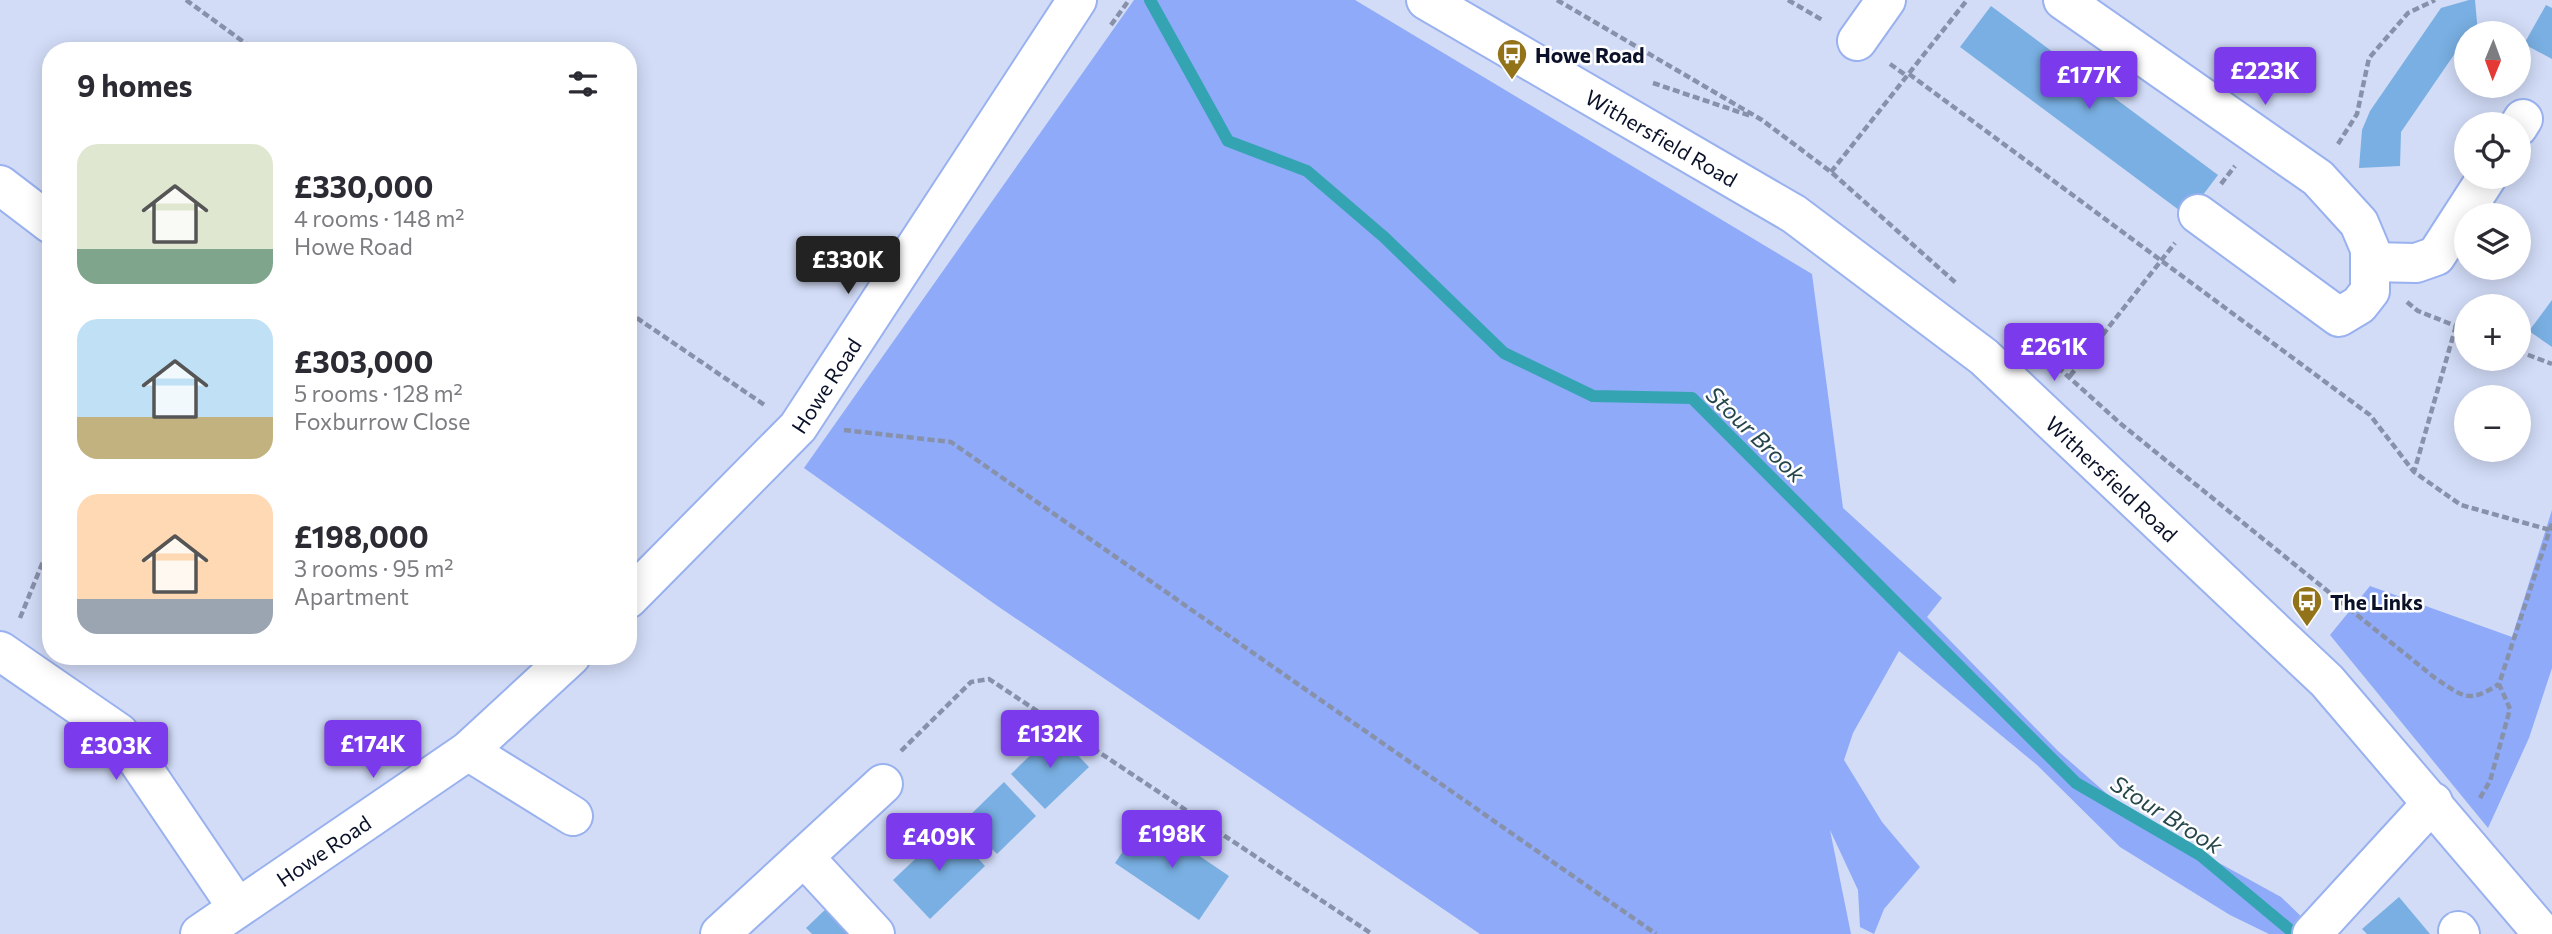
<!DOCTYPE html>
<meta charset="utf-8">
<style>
:root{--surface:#fff;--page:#f2f2f3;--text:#2b2b33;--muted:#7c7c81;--accent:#7c3aed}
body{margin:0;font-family:Commissioner,sans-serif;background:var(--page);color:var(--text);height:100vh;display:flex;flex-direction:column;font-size:26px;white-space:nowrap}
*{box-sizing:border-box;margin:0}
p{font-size:23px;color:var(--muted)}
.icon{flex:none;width:38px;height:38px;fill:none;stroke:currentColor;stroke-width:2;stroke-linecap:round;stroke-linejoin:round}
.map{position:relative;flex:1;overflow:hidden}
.drawer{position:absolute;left:42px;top:42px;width:595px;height:623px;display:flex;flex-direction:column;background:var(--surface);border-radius:28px;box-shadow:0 4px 18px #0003}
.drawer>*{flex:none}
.needle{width:46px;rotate:181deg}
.tools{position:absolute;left:2454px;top:21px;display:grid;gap:14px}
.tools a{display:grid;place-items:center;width:77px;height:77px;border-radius:50%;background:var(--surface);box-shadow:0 4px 18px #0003;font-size:35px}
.price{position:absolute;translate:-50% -60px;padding:0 16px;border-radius:7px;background:var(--accent);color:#fff;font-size:23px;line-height:46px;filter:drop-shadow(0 2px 4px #0008)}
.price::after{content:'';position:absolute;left:50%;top:42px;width:21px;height:16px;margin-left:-10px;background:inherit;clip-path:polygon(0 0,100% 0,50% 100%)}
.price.active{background:#222;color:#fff}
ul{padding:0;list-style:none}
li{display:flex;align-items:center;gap:21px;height:175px;padding:0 35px}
li span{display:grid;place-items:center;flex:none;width:196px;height:140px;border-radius:21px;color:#555}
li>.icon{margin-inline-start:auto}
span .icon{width:84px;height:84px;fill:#fffc;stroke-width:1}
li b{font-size:30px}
h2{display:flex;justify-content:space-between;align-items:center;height:84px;padding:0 35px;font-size:30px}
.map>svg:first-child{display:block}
.green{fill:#8eaaf8}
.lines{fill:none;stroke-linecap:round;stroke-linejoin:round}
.stream{stroke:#34a4b3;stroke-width:12}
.building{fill:#79afe2}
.minor-casing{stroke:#99b1ef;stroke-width:42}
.path{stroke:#8891aa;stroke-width:4.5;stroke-dasharray:7 3.5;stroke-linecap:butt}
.minor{stroke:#fff;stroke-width:38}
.labels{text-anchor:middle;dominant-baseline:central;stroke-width:5;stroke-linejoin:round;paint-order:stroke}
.poi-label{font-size:21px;font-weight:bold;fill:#0a1128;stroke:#fefefe;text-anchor:start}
.street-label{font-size:21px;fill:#0a1128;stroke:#fefefe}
.water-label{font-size:23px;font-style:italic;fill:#25464b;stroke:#fefefe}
</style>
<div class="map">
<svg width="2552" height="934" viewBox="0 0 2552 934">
<rect width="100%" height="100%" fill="#d2dcf7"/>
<g class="green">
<polygon points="1134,0 1355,0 1812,274 1843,508 1942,598 1927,617 2058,751 2130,814 2281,897 2309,924 2288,934 2269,934 2230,915 2120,847 2037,765 1899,651 1853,733 1844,760 1882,822 1920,867 1884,909 1874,934 1860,927 1858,890 1830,830 1851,934 1480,934 996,605 804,468"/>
<polygon points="2552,510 2552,668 2529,738 2488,828 2330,635 2370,586 2512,637"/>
</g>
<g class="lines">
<polyline class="stream" points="1150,0 1228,141 1307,171 1384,237 1504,353 1593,396 1692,398 2076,783 2200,855 2295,934"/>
</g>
<g class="building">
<polygon points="2469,0 2475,0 2478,33 2466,33 2466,45 2460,46 2401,132 2400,166 2359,168 2362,130 2370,111 2441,8"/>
<polygon points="2546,5 2552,8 2552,59 2524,44"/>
<polygon points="1991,6 2218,175 2187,216 1960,47"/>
<polygon points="2552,300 2552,347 2529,331"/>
<polygon points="1055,731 1089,767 1045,809 1011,774"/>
<polygon points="1004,782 1036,816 997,854 964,821"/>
<polygon points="1145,819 1229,876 1199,920 1115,863"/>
<polygon points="949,827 985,866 930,919 893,880"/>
<polygon points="2399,897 2430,934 2367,934 2362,929"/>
<polygon points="830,905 858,934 812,934 806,928"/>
</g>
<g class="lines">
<g class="minor-casing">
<g id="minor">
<path id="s1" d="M1426,0L1794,214L1984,357L2327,681L2543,934"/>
<polyline points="2063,0 2318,178 2359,223 2370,249 2370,291 2359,305 2339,317 2198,214"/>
<polyline points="1857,41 1886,0"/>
<polyline points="2518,127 2523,119"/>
<polyline points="0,185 51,224"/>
<polyline points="2370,262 2416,263 2436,256 2487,177"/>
<path id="s2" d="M628,599L798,427L1077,0"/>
<polyline points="0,651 119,733 237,907"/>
<polyline points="468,751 573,816"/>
<polyline points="804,857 875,934"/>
<polyline points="2458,931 2460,934"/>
<path id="s3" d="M200,934L468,751L571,656"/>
<polyline points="720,934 883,784"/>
<polyline points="2312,934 2433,802"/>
</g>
</g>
<g class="path">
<polyline points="186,0 256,51"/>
<polyline points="1557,0 1762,120 1831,172 1956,283"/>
<polyline points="1788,0 1824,21"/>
<polyline points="1111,25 1129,0"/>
<polyline points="1890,64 1907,76"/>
<polyline points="1909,74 2370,415 2414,472"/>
<polyline points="1653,83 1751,116"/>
<polyline points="2338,144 2357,114 2369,58 2408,13 2435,0"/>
<polyline points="1831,172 1967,0"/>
<polyline points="2221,184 2235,166"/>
<polyline points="2407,302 2418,311 2466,330"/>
<polyline points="628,312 766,406"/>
<polyline points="2456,326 2414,472 2461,505 2550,530"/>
<polyline points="2518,351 2552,364"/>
<path d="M2042,353L2121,424L2435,678C2464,697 2468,704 2499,684"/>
<polyline points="2070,376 2175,243"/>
<polyline points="844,430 951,442 1656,934"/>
<polyline points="20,618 51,542"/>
<polyline points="901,751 971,682 989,679 1372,934"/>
<polyline points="2480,798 2490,781 2510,709 2499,684 2552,523"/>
</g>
<use href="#minor" class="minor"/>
</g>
<defs>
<g id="bus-pin" transform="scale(1.575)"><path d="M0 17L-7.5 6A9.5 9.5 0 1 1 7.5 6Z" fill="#927319" stroke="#fefefe"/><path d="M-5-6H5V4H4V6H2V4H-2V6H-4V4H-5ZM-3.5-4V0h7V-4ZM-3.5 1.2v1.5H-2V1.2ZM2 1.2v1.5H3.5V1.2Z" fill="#fff"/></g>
</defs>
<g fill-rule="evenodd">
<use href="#bus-pin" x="1512" y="54"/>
<use href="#bus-pin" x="2307" y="601"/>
</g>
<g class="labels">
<g class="poi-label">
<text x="1535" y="54">Howe Road</text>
<text x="2330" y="601">The Links</text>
</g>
<g class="street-label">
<text stroke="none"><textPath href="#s1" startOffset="273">Withersfield Road</textPath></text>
<text stroke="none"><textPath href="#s2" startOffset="292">Howe Road</textPath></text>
<text stroke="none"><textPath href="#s1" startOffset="840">Withersfield Road</textPath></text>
<text stroke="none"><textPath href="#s3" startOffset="149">Howe Road</textPath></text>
</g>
<g class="water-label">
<text transform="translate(1756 434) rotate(44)">Stour Brook</text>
<text transform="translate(2167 814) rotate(32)">Stour Brook</text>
</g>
</g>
</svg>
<div class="tools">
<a><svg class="needle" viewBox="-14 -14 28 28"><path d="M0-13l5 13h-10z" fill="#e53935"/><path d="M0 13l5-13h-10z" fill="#7c7c81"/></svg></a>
<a><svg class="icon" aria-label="locate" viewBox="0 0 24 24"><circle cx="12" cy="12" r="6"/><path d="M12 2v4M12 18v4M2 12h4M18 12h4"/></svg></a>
<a><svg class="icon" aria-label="layers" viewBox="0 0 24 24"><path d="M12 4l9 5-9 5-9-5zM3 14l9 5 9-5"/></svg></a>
<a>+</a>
<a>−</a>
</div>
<b class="price" style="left:2265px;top:107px">£223K</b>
<b class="price" style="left:2089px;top:111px">£177K</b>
<b class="price active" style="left:848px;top:296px">£330K</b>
<b class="price" style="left:2054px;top:383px">£261K</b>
<b class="price" style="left:1050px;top:770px">£132K</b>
<b class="price" style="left:373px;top:780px">£174K</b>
<b class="price" style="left:116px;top:782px">£303K</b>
<b class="price" style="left:1172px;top:870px">£198K</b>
<b class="price" style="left:939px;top:873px">£409K</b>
<section class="drawer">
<h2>9 homes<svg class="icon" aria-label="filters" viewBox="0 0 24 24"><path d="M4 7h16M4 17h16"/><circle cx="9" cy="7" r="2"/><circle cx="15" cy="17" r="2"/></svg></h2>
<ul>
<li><span style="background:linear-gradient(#dfe7d0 75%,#7fa58c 0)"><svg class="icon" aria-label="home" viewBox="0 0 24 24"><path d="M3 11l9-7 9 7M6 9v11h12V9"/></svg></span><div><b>£330,000</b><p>4 rooms · 148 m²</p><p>Howe Road</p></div></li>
<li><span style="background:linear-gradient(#bfe0f5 70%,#c2b280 0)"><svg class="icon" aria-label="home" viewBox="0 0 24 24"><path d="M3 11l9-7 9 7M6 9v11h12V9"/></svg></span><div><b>£303,000</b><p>5 rooms · 128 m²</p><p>Foxburrow Close</p></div></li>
<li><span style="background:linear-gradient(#ffd9b3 75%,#9aa5b1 0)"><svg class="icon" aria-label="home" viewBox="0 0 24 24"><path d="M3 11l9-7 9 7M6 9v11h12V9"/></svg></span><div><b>£198,000</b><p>3 rooms · 95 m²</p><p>Apartment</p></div></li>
</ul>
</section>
</div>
